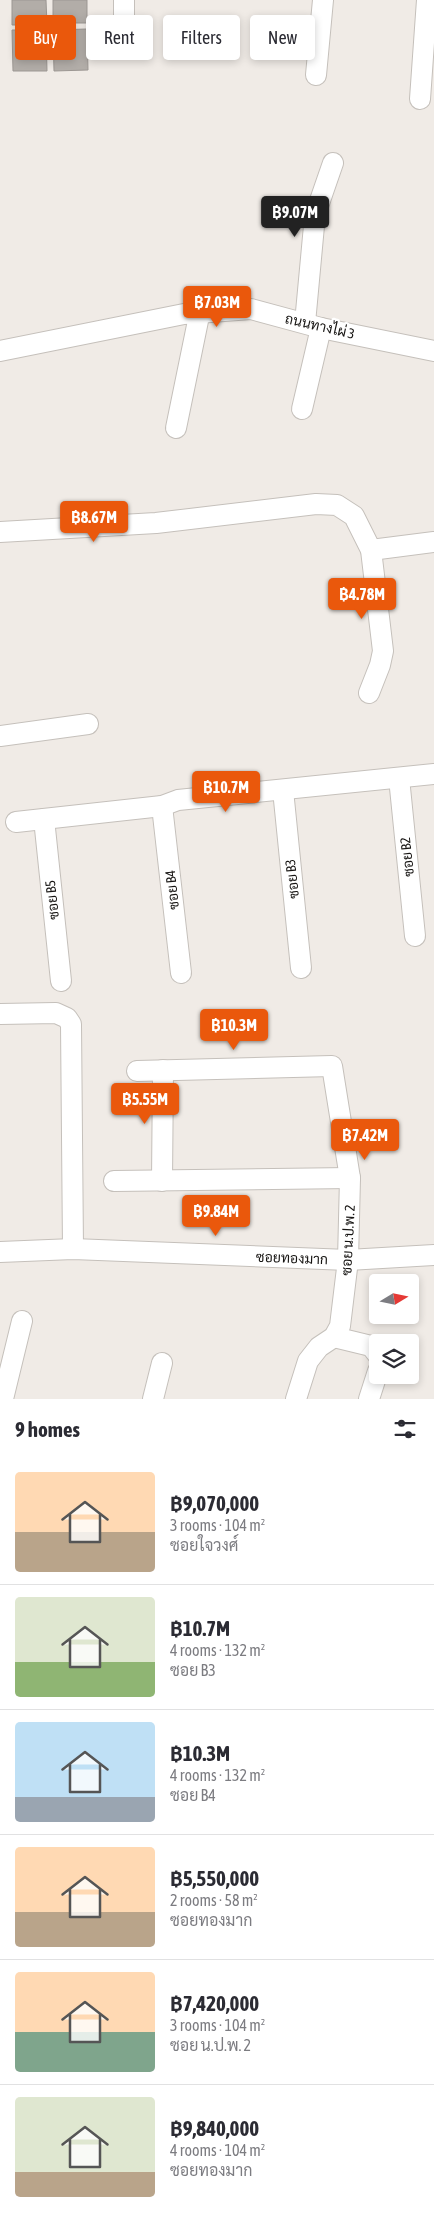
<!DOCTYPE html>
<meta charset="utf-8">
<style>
:root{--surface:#fff;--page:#f7f7f7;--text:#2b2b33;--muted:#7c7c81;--line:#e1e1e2;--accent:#ea580c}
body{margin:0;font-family:"Asap Condensed",Sarabun,sans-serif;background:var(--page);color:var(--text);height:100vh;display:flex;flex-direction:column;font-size:19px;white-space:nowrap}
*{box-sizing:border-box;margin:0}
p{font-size:16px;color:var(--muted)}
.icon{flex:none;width:28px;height:28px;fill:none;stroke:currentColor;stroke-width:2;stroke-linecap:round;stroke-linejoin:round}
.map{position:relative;height:1399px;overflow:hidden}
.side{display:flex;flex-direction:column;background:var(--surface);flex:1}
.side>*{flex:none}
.hud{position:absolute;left:15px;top:15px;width:405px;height:45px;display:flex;gap:10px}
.needle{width:32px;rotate:80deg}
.tools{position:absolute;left:369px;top:1274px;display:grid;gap:10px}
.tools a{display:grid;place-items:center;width:50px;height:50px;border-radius:5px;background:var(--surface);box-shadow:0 2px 8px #0003;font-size:25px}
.price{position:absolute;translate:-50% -42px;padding:0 11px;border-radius:5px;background:var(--accent);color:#fff;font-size:16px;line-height:32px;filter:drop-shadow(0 1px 2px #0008)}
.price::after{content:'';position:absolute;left:50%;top:30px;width:15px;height:11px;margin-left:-8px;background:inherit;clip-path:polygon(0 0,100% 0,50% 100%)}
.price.active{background:#222;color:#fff}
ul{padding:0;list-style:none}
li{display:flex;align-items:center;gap:15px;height:125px;padding:0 15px}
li+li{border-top:1px solid var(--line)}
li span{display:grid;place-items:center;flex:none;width:140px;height:100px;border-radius:5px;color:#555}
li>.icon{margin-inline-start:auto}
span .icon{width:60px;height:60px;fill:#fffc;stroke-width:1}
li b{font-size:21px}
h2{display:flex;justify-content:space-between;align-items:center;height:60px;padding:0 15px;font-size:21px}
.chip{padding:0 18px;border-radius:5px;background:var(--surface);box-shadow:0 2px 8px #0003;font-size:18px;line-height:45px}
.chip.active{background:var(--accent);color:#fff}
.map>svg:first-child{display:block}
.building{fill:#b2ada8;stroke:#9c9793}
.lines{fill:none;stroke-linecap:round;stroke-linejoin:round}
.minor-casing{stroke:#c5c0bb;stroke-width:22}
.minor{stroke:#fff;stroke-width:20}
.labels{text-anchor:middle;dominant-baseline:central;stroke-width:4.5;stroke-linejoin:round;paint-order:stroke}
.street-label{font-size:14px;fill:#161412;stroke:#fff}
</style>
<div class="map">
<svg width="434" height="1399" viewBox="0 0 434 1399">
<rect width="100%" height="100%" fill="#f0ebe6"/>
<g class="building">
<polygon points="12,0 46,0 47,25 12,25"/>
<rect x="53" y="0" width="34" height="23"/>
<polygon points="87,29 88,70 54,71 53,30"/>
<polygon points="12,30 46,30 47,71 13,71"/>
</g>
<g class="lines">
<g class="minor-casing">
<g id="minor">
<polyline points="124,0 124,48"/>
<polyline points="316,75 323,0"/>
<polyline points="420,99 427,0"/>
<polyline points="305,323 315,215 333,163"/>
<polyline points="0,351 184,314 251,309 321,328 434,351"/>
<polyline points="302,409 321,328"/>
<polyline points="176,428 200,311"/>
<polyline points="0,532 156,523 316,504 337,505 354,516 371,550 383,651 380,665 369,693"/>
<polyline points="371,550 434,542"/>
<polyline points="0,736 88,724"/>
<polyline points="399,778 415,936"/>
<polyline points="283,790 301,968"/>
<polyline points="162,806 181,973"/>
<polyline points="44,819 61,981"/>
<polyline points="16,822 162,806 178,800 434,774"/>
<polyline points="0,1014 56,1013 67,1018 71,1024 73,1249"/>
<polyline points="137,1071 332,1066 350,1178 348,1260 340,1326 334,1337 319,1347 308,1361 296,1399"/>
<polyline points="114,1181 350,1178"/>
<polyline points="162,1181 163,1070"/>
<polyline points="0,1252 73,1249 348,1260 434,1255"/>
<polyline points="334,1337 371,1346 378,1355"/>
<polyline points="3,1399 22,1321"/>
<polyline points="153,1399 162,1363"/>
<polyline points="369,1399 378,1371"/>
</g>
</g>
<use href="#minor" class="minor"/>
</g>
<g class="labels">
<g class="street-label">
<text transform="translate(320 326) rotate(13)">ถนนทางไผ่ 3</text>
<text transform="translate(407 857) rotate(-96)">ซอย B2</text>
<text transform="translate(292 879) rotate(-96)">ซอย B3</text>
<text transform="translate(172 890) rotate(-96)">ซอย B4</text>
<text transform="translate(52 900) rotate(-96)">ซอย B5</text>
<text transform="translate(348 1240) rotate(-87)">ซอย น.ป.พ. 2</text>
<text transform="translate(292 1258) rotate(2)">ซอยทองมาก</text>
</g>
</g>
</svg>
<div class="tools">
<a><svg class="needle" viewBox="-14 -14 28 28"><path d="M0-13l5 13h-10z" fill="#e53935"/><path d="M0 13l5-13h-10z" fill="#7c7c81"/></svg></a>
<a><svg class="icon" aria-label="layers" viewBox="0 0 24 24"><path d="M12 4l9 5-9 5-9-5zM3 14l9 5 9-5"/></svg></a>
</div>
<b class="price active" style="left:295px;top:238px">฿9.07M</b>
<b class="price" style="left:217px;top:328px">฿7.03M</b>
<b class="price" style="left:94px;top:543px">฿8.67M</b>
<b class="price" style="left:362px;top:620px">฿4.78M</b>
<b class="price" style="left:226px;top:813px">฿10.7M</b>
<b class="price" style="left:234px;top:1051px">฿10.3M</b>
<b class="price" style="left:145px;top:1125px">฿5.55M</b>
<b class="price" style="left:365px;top:1161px">฿7.42M</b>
<b class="price" style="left:216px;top:1237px">฿9.84M</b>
<div class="hud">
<a class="chip active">Buy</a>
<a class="chip">Rent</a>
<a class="chip">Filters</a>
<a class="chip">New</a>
</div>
</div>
<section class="side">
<h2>9 homes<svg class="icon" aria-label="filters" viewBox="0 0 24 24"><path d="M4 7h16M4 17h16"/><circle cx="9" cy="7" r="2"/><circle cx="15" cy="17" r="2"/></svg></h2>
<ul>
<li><span style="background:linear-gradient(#ffd9b3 60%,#b9a48a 0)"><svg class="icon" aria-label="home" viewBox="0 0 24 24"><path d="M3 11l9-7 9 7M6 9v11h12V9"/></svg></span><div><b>฿9,070,000</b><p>3 rooms · 104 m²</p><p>ซอยใจวงศ์</p></div></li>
<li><span style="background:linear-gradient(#dfe7d0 65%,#8fb573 0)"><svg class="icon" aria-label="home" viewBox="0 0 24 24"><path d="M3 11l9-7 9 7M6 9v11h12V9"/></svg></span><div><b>฿10.7M</b><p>4 rooms · 132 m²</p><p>ซอย B3</p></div></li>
<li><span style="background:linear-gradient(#bfe0f5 75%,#9aa5b1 0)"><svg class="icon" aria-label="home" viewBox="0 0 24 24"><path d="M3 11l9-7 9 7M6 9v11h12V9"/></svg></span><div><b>฿10.3M</b><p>4 rooms · 132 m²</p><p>ซอย B4</p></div></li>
<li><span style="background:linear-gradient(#ffd9b3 65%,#b9a48a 0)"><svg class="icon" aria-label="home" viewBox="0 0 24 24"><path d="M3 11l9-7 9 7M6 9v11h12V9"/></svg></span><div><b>฿5,550,000</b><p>2 rooms · 58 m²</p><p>ซอยทองมาก</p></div></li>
<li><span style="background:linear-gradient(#ffd9b3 60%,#7fa58c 0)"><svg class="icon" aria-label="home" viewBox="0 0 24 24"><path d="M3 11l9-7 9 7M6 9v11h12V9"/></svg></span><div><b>฿7,420,000</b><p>3 rooms · 104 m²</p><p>ซอย น.ป.พ. 2</p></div></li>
<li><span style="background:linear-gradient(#dfe7d0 75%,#b9a48a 0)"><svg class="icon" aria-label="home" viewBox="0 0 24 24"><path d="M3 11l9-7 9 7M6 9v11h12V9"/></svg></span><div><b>฿9,840,000</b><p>4 rooms · 104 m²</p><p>ซอยทองมาก</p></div></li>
</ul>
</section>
